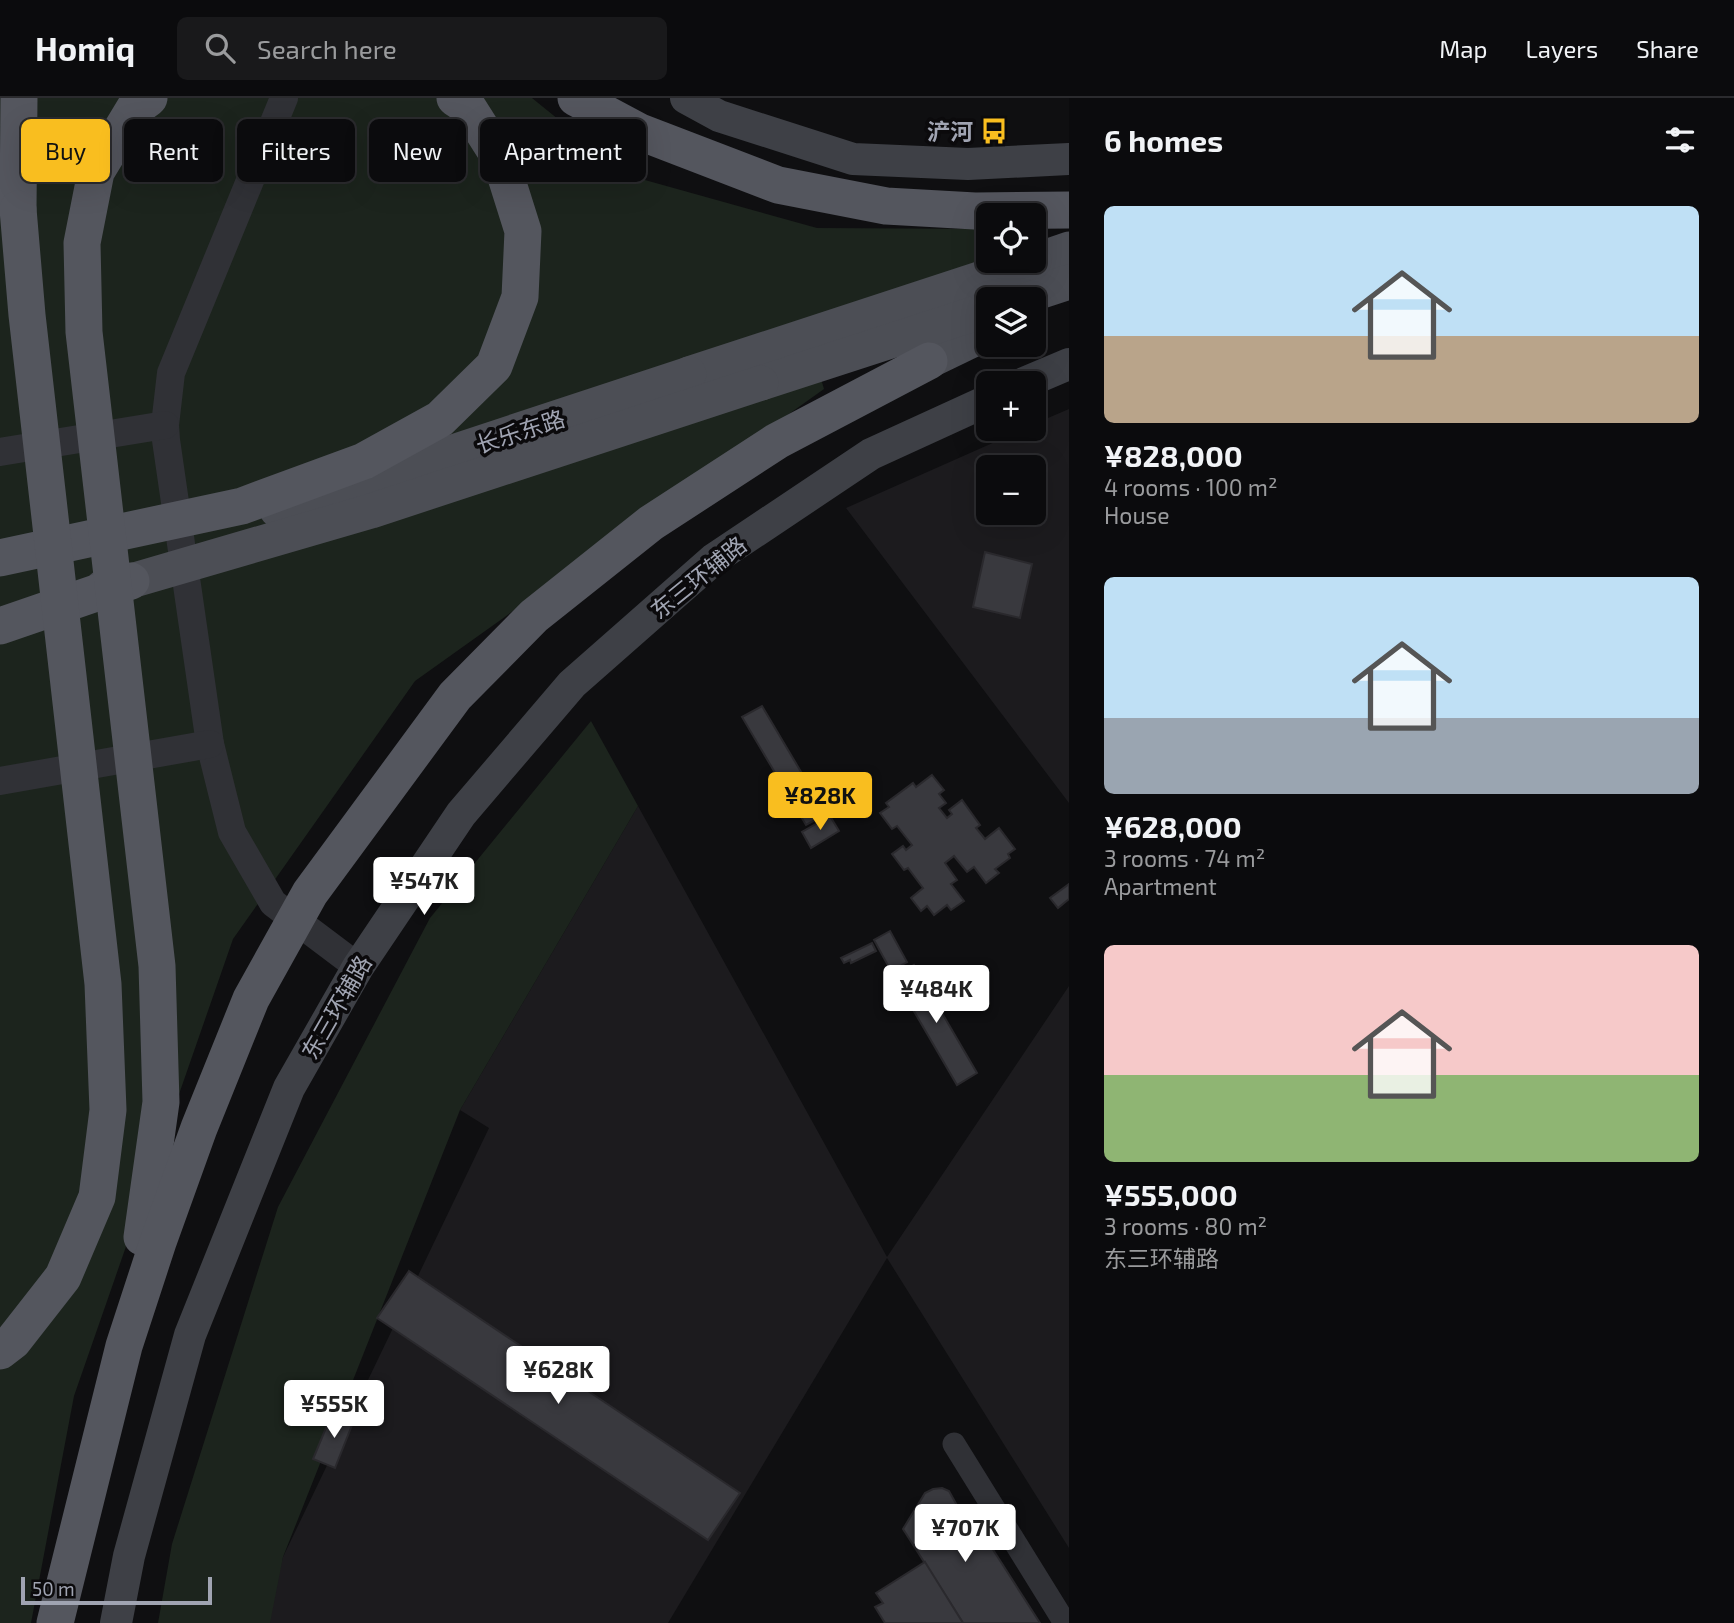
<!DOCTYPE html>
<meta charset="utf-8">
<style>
:root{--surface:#0b0b0d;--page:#19191b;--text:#f1f3f6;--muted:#9a9b9d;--line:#2b2b2e;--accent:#f9be1f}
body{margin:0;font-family:"Exo 2","Noto Sans SC",sans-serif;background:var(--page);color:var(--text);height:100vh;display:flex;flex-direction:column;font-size:26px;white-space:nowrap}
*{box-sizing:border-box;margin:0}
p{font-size:23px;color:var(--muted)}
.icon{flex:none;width:38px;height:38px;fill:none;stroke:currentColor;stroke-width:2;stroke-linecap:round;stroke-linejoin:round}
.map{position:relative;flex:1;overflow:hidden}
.panel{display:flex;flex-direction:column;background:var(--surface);width:665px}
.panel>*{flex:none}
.guide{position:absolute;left:21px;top:21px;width:665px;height:63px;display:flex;gap:14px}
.buttons{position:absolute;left:976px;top:105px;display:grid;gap:14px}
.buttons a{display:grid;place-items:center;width:70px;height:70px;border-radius:10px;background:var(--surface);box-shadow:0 7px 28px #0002,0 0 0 2px var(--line);font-size:35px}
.scale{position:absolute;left:21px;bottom:18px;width:191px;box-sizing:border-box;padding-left:7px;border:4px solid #a0a4b2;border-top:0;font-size:19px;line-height:24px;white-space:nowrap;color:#a0a4b2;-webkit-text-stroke:5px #0b0a0c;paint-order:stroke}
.price{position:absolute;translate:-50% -60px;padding:0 16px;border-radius:7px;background:#fff;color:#222;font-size:23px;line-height:46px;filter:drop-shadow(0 2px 4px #0008)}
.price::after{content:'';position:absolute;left:50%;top:42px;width:21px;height:16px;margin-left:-10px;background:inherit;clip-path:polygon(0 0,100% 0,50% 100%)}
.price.on{background:var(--accent);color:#111}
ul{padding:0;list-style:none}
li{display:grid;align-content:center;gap:14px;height:371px;padding:0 35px}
li span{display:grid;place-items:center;height:217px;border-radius:10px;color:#555}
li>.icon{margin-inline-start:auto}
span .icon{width:126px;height:126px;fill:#fffc;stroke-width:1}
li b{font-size:30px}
h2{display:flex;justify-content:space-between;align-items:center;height:84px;padding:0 35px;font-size:30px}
.chip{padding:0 24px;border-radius:10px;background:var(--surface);box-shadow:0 7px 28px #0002,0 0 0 2px var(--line);font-size:24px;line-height:63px}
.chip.on{background:var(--accent);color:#111}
header{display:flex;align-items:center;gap:42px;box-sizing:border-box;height:98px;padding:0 35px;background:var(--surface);border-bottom:2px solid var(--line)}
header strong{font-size:33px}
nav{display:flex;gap:38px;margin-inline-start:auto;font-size:24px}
.search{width:490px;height:63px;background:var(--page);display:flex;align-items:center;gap:18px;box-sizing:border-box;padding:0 24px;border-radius:10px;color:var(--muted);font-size:26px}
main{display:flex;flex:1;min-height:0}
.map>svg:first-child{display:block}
.built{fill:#1c1b1e;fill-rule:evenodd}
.green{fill:#1c241d}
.building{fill:#39393e;stroke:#2a292d;stroke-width:2}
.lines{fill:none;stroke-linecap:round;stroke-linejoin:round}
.minor{stroke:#303136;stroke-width:23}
.tertiary{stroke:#303136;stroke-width:28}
.secondary{stroke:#3e4046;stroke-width:32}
.primary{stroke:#4c4e55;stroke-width:35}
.trunk{stroke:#54565e;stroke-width:37}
.primary-bridge{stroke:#4c4e55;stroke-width:35}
.trunk-bridge{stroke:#54565e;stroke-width:37}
.labels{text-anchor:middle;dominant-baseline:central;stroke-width:7;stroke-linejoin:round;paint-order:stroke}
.poi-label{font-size:23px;font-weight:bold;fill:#a0a4b2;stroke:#0b0a0c;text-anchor:end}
.street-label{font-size:23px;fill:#a0a4b2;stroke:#0b0a0c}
</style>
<header>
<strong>Homiq</strong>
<div class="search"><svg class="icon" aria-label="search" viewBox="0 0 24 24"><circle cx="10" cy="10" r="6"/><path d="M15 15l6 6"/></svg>Search here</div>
<nav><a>Map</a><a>Layers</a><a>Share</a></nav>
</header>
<main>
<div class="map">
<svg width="1069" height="1525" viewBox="0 0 1069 1525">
<rect width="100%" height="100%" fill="#0f0f11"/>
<g class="built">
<path d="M1069,311V705L846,410L1024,331H1034V326ZM989,369H1034V415H989Z"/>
<polygon points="638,708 887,1159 1069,888 1069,1450 887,1160 668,1525 266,1525 283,1459 489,1030 460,1012"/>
</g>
<g class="green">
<polygon points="0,0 532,0 627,77 817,130 989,131 989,163 805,227 824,291 415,583 233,841 74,1298 31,1525 0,1525"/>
<polygon points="591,623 638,708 460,1012 283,1459 270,1525 158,1525 172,1446 278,1109 430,820"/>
</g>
<g class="building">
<polygon points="985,454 1032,466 1020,520 973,509"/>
<polygon points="762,608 826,716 806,727 742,619"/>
<polygon points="932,677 944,692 939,696 946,705 939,710 947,720 952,716 949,712 962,702 980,727 976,730 985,741 999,730 1015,751 1008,756 1010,760 995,771 999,775 986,785 974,769 967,774 954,758 945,765 957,782 951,786 964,803 951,812 947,807 934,817 927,808 921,813 911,800 923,790 908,770 904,772 892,756 903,748 906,752 912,747 897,728 892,731 880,715 889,709 886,705 913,685 916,689"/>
<polygon points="830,718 839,733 811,750 802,734"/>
<polygon points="1069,786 1069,801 1058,810 1050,800"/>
<polygon points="890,833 907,864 891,873 874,842"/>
<polygon points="872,845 876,853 851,865 850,862 844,865 841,860"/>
<polygon points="914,867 977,975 957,987 894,879"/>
<polygon points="409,1173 740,1395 708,1442 377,1220"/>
<polygon points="333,1313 354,1322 335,1370 313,1361"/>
<polygon points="942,1390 949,1393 959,1411 952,1417 960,1430 974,1422 1040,1525 963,1525 903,1431 925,1395 933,1391"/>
<polygon points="925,1464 963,1525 885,1525 875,1509 883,1505 876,1495"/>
</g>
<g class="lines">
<polyline class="minor" points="954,1346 1065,1525"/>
<g class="tertiary">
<polyline points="284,0 171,275 165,327 166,342 210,646 232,734 273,805 358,869"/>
<polyline points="0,354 165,327"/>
<polyline points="0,683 210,646"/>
</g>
<g class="secondary">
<polyline points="686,0 719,18 853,61 968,66 1069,61"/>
<polyline points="1024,285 1069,266"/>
<polyline points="116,1525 129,1458 190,1237 289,990 358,869 461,716 572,586 714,461 871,356 989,302"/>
</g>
<g class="primary">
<polyline points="1034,163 1069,151"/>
<polyline points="1017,201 1069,184"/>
<polyline points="929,263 989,234"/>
<polyline points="689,276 1034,163"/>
<polyline points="761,285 989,211"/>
</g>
<g class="trunk">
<polyline points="576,0 640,34 778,87 886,108 975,113 1069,112"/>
<polyline points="18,111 19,0"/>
</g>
<g class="primary-bridge">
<polyline points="277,412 689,276"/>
<polyline points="103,489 131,483 371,413 761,285"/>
</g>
<g class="trunk-bridge">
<polyline points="0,460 242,408 364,363 440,321 494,268 520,199 523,133 500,60 467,8 455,0"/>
<polyline points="0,528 131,483"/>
<polyline points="142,1139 161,1004 157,868 84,234 82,145 96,74 134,11 149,0"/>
<polyline points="0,1253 13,1243 63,1179 97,1099 108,1012 103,886 27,217 18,111"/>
<polyline points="55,1525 124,1248 158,1144 199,1030 251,901 310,795 455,598 534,518 651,425 777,343 929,263"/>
</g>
</g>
<defs>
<g id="bus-bare" transform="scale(2.1)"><path d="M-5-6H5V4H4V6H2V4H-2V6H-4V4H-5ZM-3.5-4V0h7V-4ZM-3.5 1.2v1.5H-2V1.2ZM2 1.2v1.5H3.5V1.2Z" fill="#f9be1f" stroke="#0b0a0c" stroke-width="2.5" paint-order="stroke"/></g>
</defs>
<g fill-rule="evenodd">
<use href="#bus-bare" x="994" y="33"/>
</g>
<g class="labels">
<g class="poi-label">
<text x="973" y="33">浐河</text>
</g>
<g class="street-label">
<text transform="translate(520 333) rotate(-18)">长乐东路</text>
<text transform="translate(698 479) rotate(-39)">东三环辅路</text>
<text transform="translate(336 909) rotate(-60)">东三环辅路</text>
</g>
</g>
</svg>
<div class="buttons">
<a><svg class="icon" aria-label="locate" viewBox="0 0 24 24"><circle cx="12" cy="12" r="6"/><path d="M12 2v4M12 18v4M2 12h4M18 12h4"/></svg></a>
<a><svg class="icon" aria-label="layers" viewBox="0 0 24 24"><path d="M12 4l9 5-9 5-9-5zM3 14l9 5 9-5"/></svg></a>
<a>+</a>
<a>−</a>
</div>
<div class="scale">50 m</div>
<b class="price on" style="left:820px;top:734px">¥828K</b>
<b class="price" style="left:424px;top:819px">¥547K</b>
<b class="price" style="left:936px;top:927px">¥484K</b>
<b class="price" style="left:558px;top:1308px">¥628K</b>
<b class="price" style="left:334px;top:1342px">¥555K</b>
<b class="price" style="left:965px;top:1466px">¥707K</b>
<div class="guide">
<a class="chip on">Buy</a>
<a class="chip">Rent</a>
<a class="chip">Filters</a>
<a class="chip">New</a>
<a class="chip">Apartment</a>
</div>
</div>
<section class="panel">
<h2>6 homes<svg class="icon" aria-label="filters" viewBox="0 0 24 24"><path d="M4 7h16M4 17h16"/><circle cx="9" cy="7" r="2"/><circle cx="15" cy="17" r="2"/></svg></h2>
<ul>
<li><span style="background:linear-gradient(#bfe0f5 60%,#b9a48a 0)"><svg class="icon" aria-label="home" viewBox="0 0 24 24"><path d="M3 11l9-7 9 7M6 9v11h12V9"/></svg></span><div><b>¥828,000</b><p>4 rooms · 100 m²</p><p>House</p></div></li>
<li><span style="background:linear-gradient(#bfe0f5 65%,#9aa5b1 0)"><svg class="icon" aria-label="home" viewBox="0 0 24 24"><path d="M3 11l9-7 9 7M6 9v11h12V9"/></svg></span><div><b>¥628,000</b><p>3 rooms · 74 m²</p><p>Apartment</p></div></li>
<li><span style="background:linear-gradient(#f6c9c9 60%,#8fb573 0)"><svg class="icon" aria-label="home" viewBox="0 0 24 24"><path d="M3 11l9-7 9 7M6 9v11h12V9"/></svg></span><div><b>¥555,000</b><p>3 rooms · 80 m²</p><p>东三环辅路</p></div></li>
</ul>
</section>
</main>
